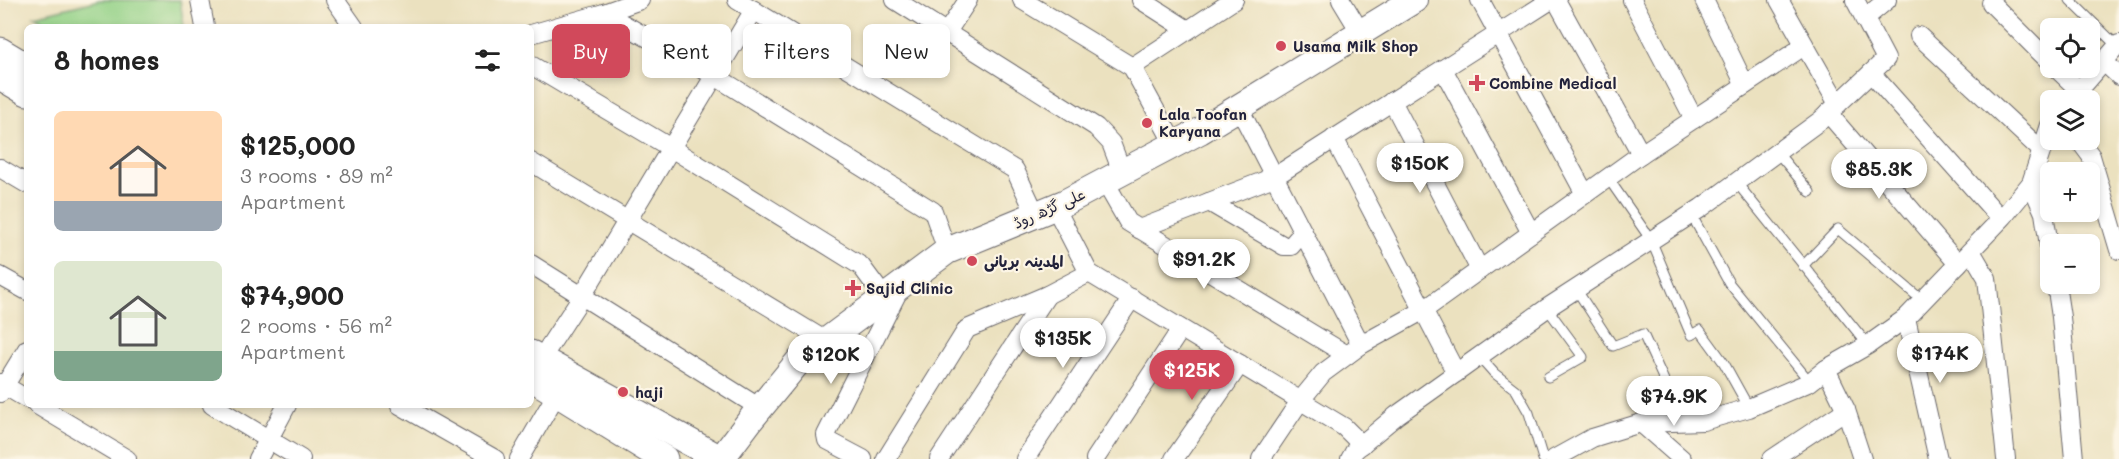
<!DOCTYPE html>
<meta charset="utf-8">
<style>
:root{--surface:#fff;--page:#f2f2f2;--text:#222;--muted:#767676;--accent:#d1495b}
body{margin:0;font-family:Mali,"Playpen Sans Arabic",sans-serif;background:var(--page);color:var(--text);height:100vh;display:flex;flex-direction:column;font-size:22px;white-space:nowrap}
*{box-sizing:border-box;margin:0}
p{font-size:20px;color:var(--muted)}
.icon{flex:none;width:33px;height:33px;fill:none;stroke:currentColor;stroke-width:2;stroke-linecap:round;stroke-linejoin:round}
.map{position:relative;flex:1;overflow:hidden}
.drawer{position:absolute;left:24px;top:24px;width:510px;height:384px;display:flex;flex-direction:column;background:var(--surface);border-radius:9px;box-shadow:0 3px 9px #0003}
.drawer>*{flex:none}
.banner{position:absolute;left:552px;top:24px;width:570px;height:54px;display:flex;gap:12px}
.tools{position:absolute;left:2040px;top:18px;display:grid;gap:12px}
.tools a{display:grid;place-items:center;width:60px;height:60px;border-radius:9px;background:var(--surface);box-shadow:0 3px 9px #0003;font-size:30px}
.price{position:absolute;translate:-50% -51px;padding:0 14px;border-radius:21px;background:#fff;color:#222;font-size:20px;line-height:39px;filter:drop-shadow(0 2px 3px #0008)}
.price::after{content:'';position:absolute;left:50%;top:36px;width:18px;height:14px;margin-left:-9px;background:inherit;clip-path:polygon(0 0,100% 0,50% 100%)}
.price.active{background:var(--accent);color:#fff}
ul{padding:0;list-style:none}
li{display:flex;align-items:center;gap:18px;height:150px;padding:0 30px}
li span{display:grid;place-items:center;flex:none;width:168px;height:120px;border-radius:9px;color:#555}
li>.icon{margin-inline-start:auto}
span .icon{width:72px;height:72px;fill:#fffc;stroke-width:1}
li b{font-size:26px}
h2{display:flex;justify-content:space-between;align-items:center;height:72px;padding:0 30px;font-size:26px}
.chip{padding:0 21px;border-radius:9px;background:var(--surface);box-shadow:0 3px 9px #0003;font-size:21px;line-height:54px}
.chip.active{background:var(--accent);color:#fff}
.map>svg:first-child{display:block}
.green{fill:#94d288;stroke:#5b7a62;stroke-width:1.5}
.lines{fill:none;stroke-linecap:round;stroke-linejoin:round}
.service-casing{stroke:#686569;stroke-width:11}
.minor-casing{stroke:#686569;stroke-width:20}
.secondary-casing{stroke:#686569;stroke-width:28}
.primary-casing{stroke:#686569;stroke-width:29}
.service{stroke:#fff;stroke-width:9}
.minor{stroke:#fff;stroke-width:18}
.secondary{stroke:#fff;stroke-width:26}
.primary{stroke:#fff;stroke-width:27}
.poi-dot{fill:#d1495b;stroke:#fcf5e5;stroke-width:2}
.labels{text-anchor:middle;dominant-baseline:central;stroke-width:4.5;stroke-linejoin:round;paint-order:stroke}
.poi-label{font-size:15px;font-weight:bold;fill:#22223b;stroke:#fcf5e5;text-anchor:start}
.street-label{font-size:15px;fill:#22223b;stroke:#fcf5e5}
</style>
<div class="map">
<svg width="2119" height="459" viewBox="0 0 2119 459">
<rect width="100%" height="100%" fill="#fcf5e5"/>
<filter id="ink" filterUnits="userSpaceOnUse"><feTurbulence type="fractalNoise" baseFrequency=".0167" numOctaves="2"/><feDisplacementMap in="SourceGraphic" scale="12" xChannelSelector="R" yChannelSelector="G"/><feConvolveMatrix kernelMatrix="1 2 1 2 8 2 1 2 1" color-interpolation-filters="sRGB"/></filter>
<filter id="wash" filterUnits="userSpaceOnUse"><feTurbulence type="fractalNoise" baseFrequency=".008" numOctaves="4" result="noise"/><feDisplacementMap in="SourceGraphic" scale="24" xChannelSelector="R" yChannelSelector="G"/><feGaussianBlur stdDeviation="1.35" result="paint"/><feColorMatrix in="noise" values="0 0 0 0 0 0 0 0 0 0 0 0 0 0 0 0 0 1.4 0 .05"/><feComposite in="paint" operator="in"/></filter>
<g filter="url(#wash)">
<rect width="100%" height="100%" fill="#ebe1bf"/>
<polygon class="green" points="100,0 180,0 184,27 52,27 34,16"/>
</g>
<g filter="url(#ink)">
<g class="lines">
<g class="service-casing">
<g id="service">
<polyline points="2070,0 2117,46"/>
<polyline points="1777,152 1810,192"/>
<polyline points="1608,178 1651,240 1691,335 1700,330 1724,363 1749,408"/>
<polyline points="1736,182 1868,345"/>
<polyline points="1691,214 1729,283 1810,382"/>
<polyline points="1803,266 1838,229 1923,301"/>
<polyline points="1576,289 1613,346 1643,334 1683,422"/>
<polyline points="1547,308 1583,357 1548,377"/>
<polyline points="1479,356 1494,373 1516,390 1529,413 1543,459"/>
</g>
</g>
<g class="minor-casing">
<g id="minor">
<polyline points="200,0 205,27"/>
<polyline points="335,0 354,27"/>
<polyline points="737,0 1015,170 1036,215"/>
<polyline points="895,0 1096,127 1111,143 1122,172"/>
<polyline points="1022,0 1132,67 1174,144"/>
<polyline points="1141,0 1188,30"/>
<polyline points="1341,0 1361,33"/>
<polyline points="1480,0 1585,194"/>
<polyline points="1556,0 1641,154"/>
<polyline points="1632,0 1694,119"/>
<polyline points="1704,0 1745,85"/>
<polyline points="1779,0 1838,104"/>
<polyline points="1991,3 2050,62"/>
<polyline points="604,13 715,76 933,211 947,251"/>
<polyline points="1864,19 1887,0"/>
<polyline points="947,32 968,0"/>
<polyline points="531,34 604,13 640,0"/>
<polyline points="1919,36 2041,150"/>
<polyline points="2104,62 2119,76"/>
<polyline points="531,65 671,148 861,266 884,297"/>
<polyline points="1132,67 1234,0"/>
<polyline points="2056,68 2079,90"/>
<polyline points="1443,69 1531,233"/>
<polyline points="1871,73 2001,219"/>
<polyline points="2067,100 2082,87 2119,44"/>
<polyline points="1392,101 1480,270"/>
<polyline points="1239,108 1361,345"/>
<polyline points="1828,113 1958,264"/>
<polyline points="1334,138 1456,373"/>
<polyline points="2079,140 2091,156 2119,250"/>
<polyline points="531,162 826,341"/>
<polyline points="0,168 27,184"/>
<polyline points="1105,182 1128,222 1347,355"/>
<polyline points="2031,183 2044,213 2050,252"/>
<polyline points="1209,202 1284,246 1291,246 1303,232"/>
<polyline points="1055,207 1089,273 1344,427 1362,445"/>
<polyline points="1139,229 1274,177 1551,0"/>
<polyline points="1971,251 1987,278 2006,459"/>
<polyline points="531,264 760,408"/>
<polyline points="0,276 27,291"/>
<polyline points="2056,284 2061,317 2074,459"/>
<polyline points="1906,318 1938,459"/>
<polyline points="541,359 582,296 754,10"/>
<polyline points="1826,369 1846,410 1862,459"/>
<polyline points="0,383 27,399"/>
<polyline points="0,393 27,349"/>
<polyline points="37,405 127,459"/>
<polyline points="212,405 301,459"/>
<polyline points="400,405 495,459"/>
<polyline points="1641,423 1682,459"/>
<polyline points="258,459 287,405"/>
<polyline points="519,459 557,393"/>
<polyline points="863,459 827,440 826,435 899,290"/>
<polyline points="886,459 967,329 1047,295 1089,273"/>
<polyline points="939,459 1047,295"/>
<polyline points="1025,459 1132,298"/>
<polyline points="1095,459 1181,329"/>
<polyline points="1174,459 1240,364"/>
<polyline points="1261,459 1300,401 1323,373 1361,345 1424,310 1641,154 1804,46"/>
<polyline points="1350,459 1355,450 1397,415 1456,373 1547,308 1701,208 1821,120 1886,59 1855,0"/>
<polyline points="1554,459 1592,438 1641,423 1703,421 1749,408 1810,382 1826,369 1868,345 1906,318 2004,216 2031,183 2050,125"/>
<polyline points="1772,459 1846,410"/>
</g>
</g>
<g class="secondary-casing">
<polyline id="secondary" points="721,459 752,418 798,362 947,251 1064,203 1200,131 1414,0"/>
</g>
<g class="primary-casing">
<g id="primary">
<polyline points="0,51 27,67"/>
<polyline points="0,76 27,92"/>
<polyline points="531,354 720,459"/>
<polyline points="531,377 664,459"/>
</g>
</g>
<use href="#service" class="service"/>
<use href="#minor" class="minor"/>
<use href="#secondary" class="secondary"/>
<use href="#primary" class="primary"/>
</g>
</g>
<g class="poi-dot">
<circle cx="1281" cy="46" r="6"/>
<path d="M1474 74h6v6h6v6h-6v6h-6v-6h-6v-6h6z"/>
<circle cx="1147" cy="123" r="6"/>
<circle cx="972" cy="261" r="6"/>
<path d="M850 279h6v6h6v6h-6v6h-6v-6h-6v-6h6z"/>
<circle cx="623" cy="392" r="6"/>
</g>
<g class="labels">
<g class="poi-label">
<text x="1293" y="46">Usama Milk Shop</text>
<text x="1489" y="83">Combine Medical</text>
<text x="1159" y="114">Lala Toofan<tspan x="1159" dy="17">Karyana</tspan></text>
<text x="984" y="261">المدینہ بریانی</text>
<text x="866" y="288">Sajid Clinic</text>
<text x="635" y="392">haji</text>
</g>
<g class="street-label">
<text transform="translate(1049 208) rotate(-24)">علی گڑھ روڈ</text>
</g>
</g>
</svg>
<div class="tools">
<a><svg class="icon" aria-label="locate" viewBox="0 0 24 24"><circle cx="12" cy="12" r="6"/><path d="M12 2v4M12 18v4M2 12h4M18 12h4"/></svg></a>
<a><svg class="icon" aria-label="layers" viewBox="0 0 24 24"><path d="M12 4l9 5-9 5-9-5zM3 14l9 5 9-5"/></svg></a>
<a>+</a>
<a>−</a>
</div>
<b class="price" style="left:1420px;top:194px">$150K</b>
<b class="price" style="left:1879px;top:200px">$85.3K</b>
<b class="price" style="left:1204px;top:290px">$91.2K</b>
<b class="price" style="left:1063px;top:369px">$135K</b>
<b class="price" style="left:1940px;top:384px">$174K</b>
<b class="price" style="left:831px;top:385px">$120K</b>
<b class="price active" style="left:1192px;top:401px">$125K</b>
<b class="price" style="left:1674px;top:427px">$74.9K</b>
<div class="banner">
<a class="chip active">Buy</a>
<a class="chip">Rent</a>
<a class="chip">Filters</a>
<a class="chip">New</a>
</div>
<section class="drawer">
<h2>8 homes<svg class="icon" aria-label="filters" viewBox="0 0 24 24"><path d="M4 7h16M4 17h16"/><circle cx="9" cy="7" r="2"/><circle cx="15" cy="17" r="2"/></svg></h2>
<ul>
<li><span style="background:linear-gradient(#ffd9b3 75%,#9aa5b1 0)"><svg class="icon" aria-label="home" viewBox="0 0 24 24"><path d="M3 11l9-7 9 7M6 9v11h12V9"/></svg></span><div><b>$125,000</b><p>3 rooms · 89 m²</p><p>Apartment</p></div></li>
<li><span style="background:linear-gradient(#dfe7d0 75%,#7fa58c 0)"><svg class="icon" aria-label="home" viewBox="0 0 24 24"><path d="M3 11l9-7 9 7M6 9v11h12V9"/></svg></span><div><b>$74,900</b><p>2 rooms · 56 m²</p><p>Apartment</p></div></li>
</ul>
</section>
</div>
